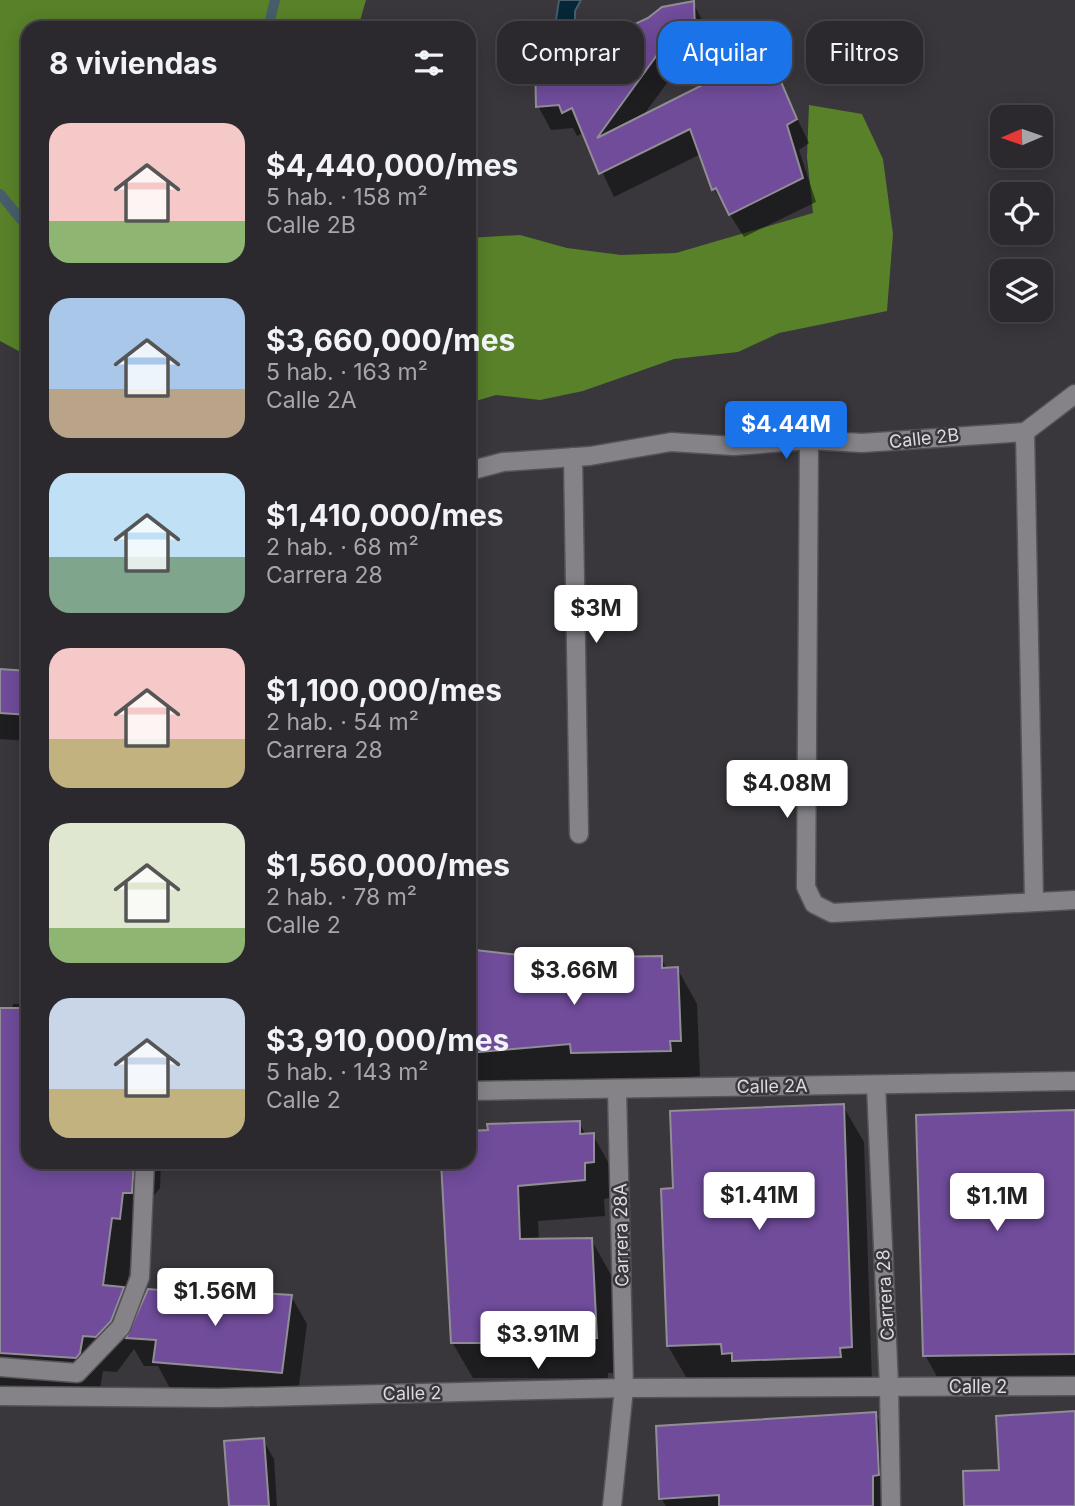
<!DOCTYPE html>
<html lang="es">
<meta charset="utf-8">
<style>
:root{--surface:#2b292d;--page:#373539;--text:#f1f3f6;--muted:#a6a6aa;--line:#474549;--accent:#1a73e8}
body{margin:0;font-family:Inter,sans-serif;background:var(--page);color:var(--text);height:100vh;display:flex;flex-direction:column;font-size:26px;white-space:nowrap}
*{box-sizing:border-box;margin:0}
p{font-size:23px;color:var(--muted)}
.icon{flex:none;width:38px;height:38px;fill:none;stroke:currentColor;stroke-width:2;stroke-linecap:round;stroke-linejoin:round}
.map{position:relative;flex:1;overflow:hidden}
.panel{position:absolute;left:21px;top:21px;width:455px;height:1148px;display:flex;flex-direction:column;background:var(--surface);border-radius:21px;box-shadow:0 4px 18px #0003,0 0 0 2px var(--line)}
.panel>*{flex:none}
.hud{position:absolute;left:497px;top:21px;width:472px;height:63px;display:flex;gap:14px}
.needle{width:46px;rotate:268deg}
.tools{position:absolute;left:990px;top:105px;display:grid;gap:14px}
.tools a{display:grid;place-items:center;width:63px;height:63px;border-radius:14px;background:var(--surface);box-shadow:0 4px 18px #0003,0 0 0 2px var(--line);font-size:35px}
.price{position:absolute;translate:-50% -60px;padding:0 16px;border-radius:7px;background:#fff;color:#222;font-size:23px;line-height:46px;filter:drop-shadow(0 2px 4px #0008)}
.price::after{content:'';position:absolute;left:50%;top:42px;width:21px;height:16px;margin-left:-10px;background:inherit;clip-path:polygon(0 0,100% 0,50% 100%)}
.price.active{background:var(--accent);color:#fff}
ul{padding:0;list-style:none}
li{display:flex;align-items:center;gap:21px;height:175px;padding:0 28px}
li span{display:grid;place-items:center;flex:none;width:196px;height:140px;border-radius:21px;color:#555}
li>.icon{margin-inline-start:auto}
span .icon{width:84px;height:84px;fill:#fffc;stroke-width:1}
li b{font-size:30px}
h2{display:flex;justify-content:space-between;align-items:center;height:84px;padding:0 28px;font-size:30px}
.tag{padding:0 24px;border-radius:21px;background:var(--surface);box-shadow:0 4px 18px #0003,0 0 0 2px var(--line);font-size:24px;line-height:63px}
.tag.active{background:var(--accent);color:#fff}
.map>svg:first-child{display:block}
.forest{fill:#588129}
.water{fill:#052739;stroke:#465d6a;stroke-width:2}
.shadow{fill:#0007}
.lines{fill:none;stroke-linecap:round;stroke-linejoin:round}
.stream{stroke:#465d6a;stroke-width:10}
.building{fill:#704c9b;stroke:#908e94;stroke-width:2}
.minor-casing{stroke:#555357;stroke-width:21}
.tertiary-casing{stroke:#555357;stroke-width:21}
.minor{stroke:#858388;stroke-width:18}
.tertiary{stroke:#858388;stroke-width:18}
.labels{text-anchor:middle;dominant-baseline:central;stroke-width:5;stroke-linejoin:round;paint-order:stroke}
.street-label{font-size:18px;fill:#dcdade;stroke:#39373c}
</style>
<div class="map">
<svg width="1075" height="1506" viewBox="0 0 1075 1506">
<rect width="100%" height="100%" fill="#39373c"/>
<g class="forest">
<polygon points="0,0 366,0 358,28 28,28 28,356 0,341"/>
<polygon points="809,105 862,114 883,159 893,234 887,311 779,333 738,352 674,359 583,391 540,400 496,395 469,403 469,238 520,235 567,248 621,255 676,253 813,213 807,157"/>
</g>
<polygon class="water" points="559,0 581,0 575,11 575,24 556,20"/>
<g class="shadow">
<polygon points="693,3 706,27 707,55 687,56 642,117 756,83 775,73 809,143 799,150 816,202 744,237 714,189 701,154 614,197 584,133 577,136 573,128 551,130 538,106 569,57"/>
<polygon points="0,670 28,672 28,741 0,739"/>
<polygon points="518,956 525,968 539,969 546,980 608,974 661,958 667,969 677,968 697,1004 700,1076 690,1077 690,1086 593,1088 588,1080 469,1090 469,974"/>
<polygon points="13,1004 28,1004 28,1162 161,1162 160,1188 153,1197 152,1228 143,1228 139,1254 132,1253 126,1294 138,1315 291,1296 307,1324 297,1401 171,1390 158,1366 144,1366 134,1349 117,1372 103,1371 100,1389 96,1393 0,1387 0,1010 12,1010"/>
<polygon points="843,1106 864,1142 872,1383 689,1382 668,1346 675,1190"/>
<polygon points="1075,1112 1075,1390 945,1391 925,1355"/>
<polygon points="579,1123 586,1135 593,1135 613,1171 614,1197 604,1199 605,1216 538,1221 539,1240 591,1239 611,1275 616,1373 608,1373 608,1378 473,1378 452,1342 443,1162 469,1162 469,1133"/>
<polygon points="875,1414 893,1445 896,1506 666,1506 661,1498"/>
<polygon points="263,1440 274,1459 277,1506 231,1506"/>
</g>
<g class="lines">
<g class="stream">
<polyline points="268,28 275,0"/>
<polyline points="0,194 28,228"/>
</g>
</g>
<g class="building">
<polygon points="694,1 695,32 673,33 597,138 746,63 756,81 776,70 797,119 787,125 803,178 729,215 716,188 712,190 690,129 599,174 572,108 562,113 559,105 536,107 535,57 569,55 648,18 662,7"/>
<polygon points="0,669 28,671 28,715 0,713"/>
<polygon points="475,950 519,955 518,966 540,967 542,979 606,972 606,957 662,956 662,968 678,967 681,1041 670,1041 671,1051 571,1053 570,1044 469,1053 469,972 475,972"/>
<polygon points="0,1008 28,1008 28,1162 134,1162 132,1193 123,1193 120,1219 112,1218 103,1285 124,1287 111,1321 96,1337 83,1336 80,1353 76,1358 0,1353"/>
<polygon points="844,1104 852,1347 840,1348 841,1357 732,1361 732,1353 722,1354 721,1344 667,1346 661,1189 673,1188 670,1111"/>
<polygon points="1075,1110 1075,1354 923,1356 916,1115"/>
<polygon points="580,1121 580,1134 594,1133 594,1162 585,1163 585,1180 518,1186 520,1239 592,1238 597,1338 588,1338 588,1343 451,1343 441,1162 469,1162 469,1131 488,1130 487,1124"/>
<polygon points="161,1287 292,1295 282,1373 153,1362 156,1340 126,1338 148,1289 160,1290"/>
<polygon points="1075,1411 1075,1506 964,1506 963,1471 999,1470 996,1416"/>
<polygon points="876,1412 879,1475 873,1476 873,1506 719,1506 719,1495 659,1499 656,1426"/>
<polygon points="264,1438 269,1506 229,1506 224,1441"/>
</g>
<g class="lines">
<g class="minor-casing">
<g id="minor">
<polyline points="1025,432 1034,901"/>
<polyline points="809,440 806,887 814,904 832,913 1075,900"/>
<polyline points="573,457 579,834"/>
<polyline points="469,471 503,462 590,456 671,442 734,446 809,440 862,443 1025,432 1075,394"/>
<polyline points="876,1085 889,1386 891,1506"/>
<polyline points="469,1091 1075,1081"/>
<polyline points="0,1367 77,1373 121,1327 140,1277 145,1162"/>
<polyline points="612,1506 624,1388 617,1089"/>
</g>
</g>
<g class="tertiary-casing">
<polyline id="tertiary" points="0,1396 219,1398 624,1388 1075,1386"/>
</g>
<use href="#minor" class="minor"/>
<use href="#tertiary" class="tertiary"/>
</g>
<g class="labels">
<g class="street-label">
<text transform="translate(924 438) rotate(-6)">Calle 2B</text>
<text transform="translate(772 1086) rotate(-1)">Calle 2A</text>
<text transform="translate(621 1235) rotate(-91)">Carrera 28A</text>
<text transform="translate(885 1295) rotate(-93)">Carrera 28</text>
<text x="978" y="1386">Calle 2</text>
<text transform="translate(412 1393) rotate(-1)">Calle 2</text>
</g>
</g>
</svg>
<div class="tools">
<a><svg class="needle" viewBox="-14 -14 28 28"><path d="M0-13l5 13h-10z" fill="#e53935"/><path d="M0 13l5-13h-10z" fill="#a6a6aa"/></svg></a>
<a><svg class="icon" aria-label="locate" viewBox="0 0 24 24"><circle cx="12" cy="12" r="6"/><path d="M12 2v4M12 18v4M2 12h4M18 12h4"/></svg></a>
<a><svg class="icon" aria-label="layers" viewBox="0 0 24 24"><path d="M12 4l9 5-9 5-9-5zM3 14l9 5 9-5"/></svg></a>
</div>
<b class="price active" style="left:786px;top:461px">$4.44M</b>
<b class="price" style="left:596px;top:645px">$3M</b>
<b class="price" style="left:787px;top:820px">$4.08M</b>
<b class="price" style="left:574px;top:1007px">$3.66M</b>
<b class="price" style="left:759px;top:1232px">$1.41M</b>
<b class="price" style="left:997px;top:1233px">$1.1M</b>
<b class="price" style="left:215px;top:1328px">$1.56M</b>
<b class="price" style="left:538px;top:1371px">$3.91M</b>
<div class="hud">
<a class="tag">Comprar</a>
<a class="tag active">Alquilar</a>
<a class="tag">Filtros</a>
</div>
<section class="panel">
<h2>8 viviendas<svg class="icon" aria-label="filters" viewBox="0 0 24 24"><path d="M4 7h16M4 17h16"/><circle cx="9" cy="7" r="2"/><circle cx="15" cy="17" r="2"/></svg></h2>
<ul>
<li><span style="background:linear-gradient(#f6c9c9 70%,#8fb573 0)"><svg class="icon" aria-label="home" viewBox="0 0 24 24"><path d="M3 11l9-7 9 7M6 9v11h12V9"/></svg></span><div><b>$4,440,000/mes</b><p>5 hab. · 158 m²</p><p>Calle 2B</p></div></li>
<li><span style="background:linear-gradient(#a9c7e8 65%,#b9a48a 0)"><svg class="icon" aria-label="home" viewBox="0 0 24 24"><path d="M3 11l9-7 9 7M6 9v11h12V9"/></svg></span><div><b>$3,660,000/mes</b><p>5 hab. · 163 m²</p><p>Calle 2A</p></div></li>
<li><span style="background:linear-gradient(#bfe0f5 60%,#7fa58c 0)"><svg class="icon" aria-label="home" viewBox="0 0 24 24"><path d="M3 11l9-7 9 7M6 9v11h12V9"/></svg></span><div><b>$1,410,000/mes</b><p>2 hab. · 68 m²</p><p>Carrera 28</p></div></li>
<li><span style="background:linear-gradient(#f6c9c9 65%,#c2b280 0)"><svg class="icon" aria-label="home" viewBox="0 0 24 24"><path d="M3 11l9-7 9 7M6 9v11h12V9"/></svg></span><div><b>$1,100,000/mes</b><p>2 hab. · 54 m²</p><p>Carrera 28</p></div></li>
<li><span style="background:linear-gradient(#dfe7d0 75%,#8fb573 0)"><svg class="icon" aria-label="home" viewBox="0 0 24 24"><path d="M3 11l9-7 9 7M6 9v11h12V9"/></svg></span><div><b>$1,560,000/mes</b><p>2 hab. · 78 m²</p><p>Calle 2</p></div></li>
<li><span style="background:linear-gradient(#c9d6e8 65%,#c2b280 0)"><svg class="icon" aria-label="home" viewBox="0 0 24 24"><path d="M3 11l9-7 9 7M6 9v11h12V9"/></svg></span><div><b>$3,910,000/mes</b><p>5 hab. · 143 m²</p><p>Calle 2</p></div></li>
</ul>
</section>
</div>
